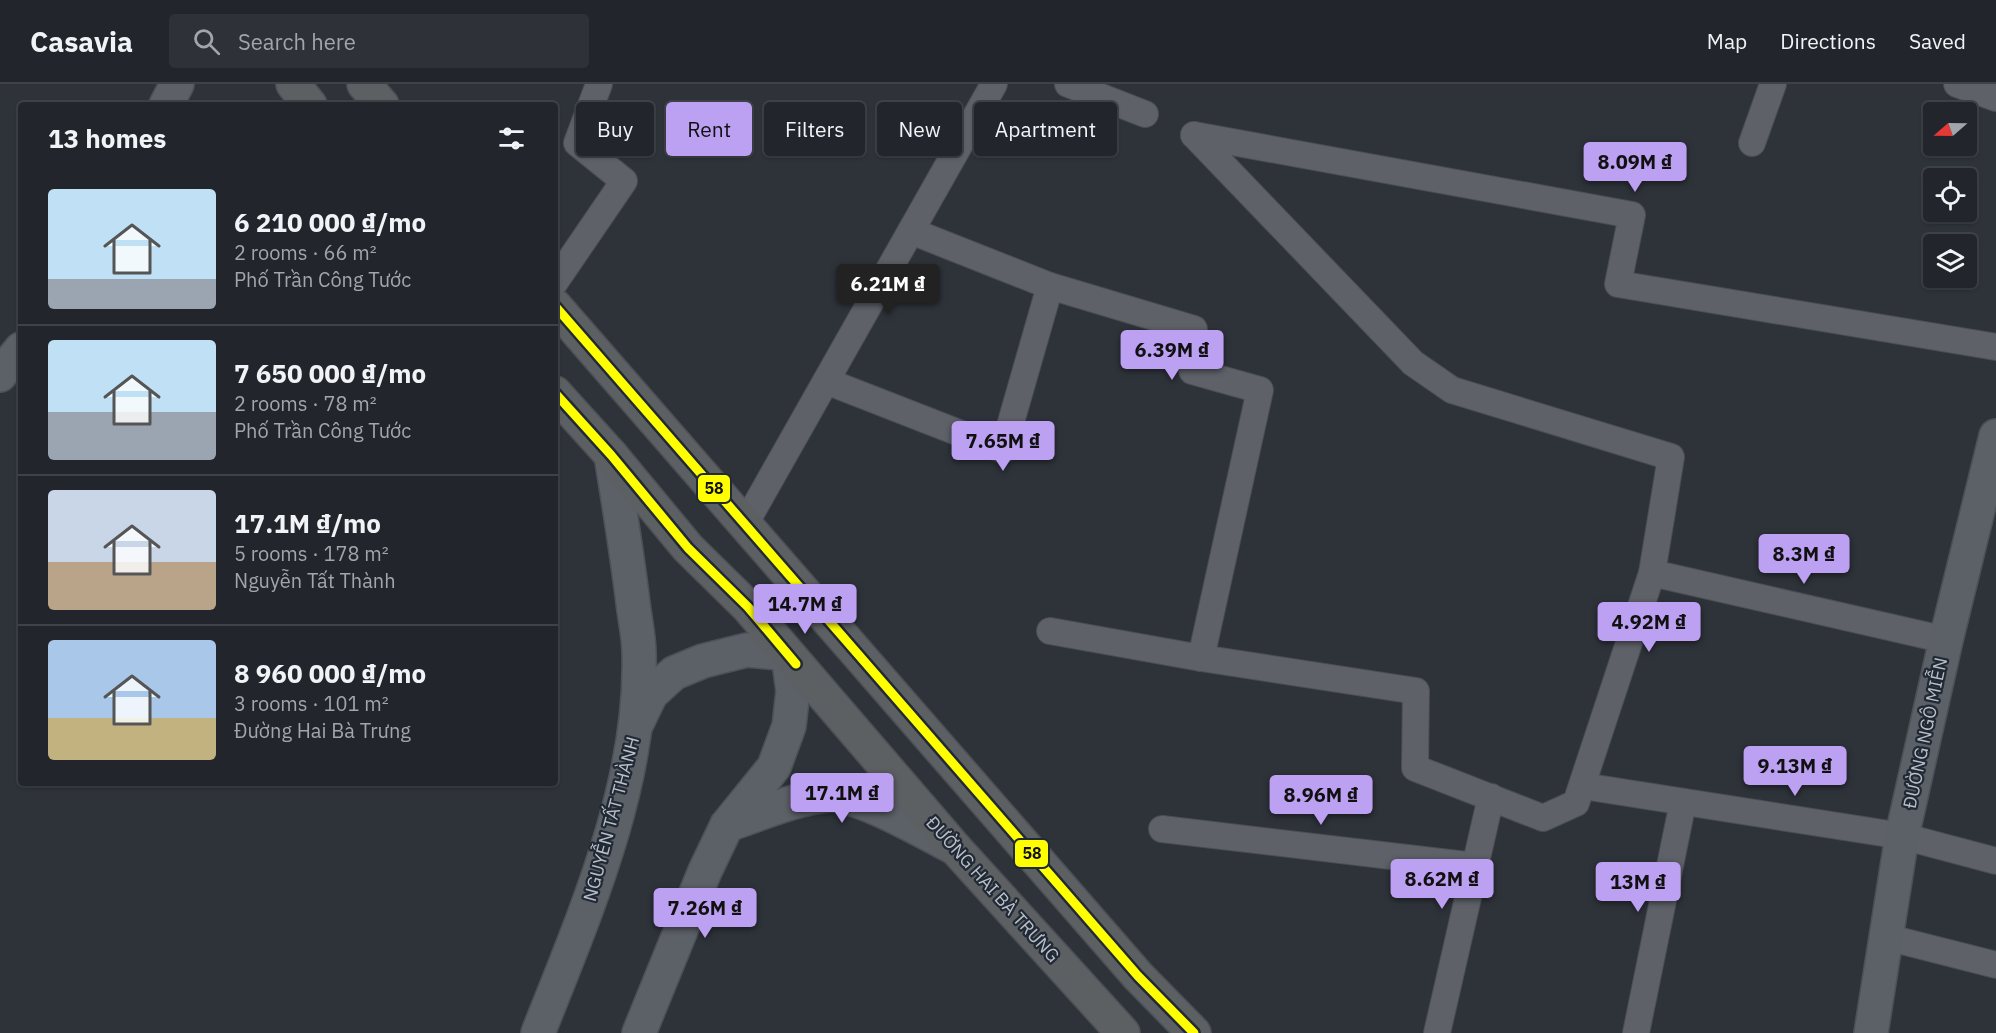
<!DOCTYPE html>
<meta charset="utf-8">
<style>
:root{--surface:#22262c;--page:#2e3238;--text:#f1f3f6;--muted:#a2a5a9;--line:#3f4348;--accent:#bca0f2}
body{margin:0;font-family:"IBM Plex Sans",sans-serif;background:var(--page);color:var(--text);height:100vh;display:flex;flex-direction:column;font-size:22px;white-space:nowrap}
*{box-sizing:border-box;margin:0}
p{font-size:20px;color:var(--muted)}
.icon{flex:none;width:33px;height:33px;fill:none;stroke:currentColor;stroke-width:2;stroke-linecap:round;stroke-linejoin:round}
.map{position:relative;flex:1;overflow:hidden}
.sheet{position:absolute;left:18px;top:18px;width:540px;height:684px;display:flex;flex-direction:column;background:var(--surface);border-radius:6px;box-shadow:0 2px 4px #0004,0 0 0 2px var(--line)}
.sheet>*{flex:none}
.banner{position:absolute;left:576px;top:18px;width:570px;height:54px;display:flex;gap:12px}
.needle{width:39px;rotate:250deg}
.buttons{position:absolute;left:1923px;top:18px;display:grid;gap:12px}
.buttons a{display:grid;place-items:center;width:54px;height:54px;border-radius:6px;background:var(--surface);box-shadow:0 2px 4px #0004,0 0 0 2px var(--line);font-size:30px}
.price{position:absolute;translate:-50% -51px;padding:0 14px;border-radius:6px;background:var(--accent);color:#111;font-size:20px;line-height:39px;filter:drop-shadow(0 2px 3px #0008)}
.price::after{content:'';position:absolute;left:50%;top:36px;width:18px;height:14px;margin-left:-9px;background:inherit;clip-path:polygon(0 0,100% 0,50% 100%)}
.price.active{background:#222;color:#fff}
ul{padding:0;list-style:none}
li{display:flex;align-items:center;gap:18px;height:150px;padding:0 30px}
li+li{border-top:2px solid var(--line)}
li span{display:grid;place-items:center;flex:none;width:168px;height:120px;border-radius:6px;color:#555}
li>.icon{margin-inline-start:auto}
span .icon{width:72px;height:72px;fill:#fffc;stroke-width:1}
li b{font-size:26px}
h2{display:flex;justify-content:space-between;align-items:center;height:72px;padding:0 30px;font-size:26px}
.tag{padding:0 21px;border-radius:6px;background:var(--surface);box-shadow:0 2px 4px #0004,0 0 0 2px var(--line);font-size:21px;line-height:54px}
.tag.active{background:var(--accent);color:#111}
header{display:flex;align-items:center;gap:36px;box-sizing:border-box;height:84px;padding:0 30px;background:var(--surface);border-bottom:2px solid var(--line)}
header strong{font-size:28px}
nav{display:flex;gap:33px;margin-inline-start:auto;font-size:21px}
.search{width:420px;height:54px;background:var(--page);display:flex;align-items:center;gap:15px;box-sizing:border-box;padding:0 21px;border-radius:6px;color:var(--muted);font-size:22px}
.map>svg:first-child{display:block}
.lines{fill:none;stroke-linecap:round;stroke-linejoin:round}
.street-casing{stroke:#4a4e53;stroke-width:28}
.secondary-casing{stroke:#4c5057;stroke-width:36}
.highway-casing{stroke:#4b4f55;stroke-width:36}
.street{stroke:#5e6268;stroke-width:26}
.secondary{stroke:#5c6067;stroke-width:33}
.highway{stroke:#5d6062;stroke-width:33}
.bus-1-casing{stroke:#212935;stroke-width:14}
.bus-1{stroke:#ff0;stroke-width:9}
.labels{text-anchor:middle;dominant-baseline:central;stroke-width:4.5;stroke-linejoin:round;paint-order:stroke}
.street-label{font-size:18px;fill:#b9c0ca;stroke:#212935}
.line-badge{stroke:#212935;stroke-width:2}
.pale-badge-label{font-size:16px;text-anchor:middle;font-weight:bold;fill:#111}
</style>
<header>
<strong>Casavia</strong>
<div class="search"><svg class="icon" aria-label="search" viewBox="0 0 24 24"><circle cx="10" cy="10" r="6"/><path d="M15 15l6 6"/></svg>Search here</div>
<nav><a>Map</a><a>Directions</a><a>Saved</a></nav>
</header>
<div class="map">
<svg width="1996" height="949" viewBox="0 0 1996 949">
<rect width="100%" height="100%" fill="#2e333a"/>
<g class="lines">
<g class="street-casing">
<g id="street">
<polyline points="1068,0 1145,30"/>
<polyline points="1957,0 1996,14"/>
<polyline points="1194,51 1632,131 1618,200 1996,263"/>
<polyline points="1752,59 1773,0"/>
<polyline points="911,147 1050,202 1194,245 1192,287 1260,306 1201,574"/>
<polyline points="555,198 624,97 577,59 599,0"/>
<polyline points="826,297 1003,366 1050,202"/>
<polyline points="745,440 994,0"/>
<polyline points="1652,489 1946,556"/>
<polyline points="1050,547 1201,574 1416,607 1415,684 1543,734 1576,719 1652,489 1671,373 1452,306 1413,279 1194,51"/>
<polyline points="1583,702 1902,752 1996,777"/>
<polyline points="1162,745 1475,782"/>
<polyline points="1886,853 1996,881"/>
<polyline points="1437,949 1491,713"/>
<polyline points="1636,949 1683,718"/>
</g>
</g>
<g class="secondary-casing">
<g id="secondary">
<polyline points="166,21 177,0"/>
<polyline points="0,291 21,265"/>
<polyline points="636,641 651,610 674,589 703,577 747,566 788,570 793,607 789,642 774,683 727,741 705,787 639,949"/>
<path d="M727,741C758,731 796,714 828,711C858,709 927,750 955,764"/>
<path d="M538,949C585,830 643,699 639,569C639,553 635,536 633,519C627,470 619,420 611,371"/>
<polyline points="1871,949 1902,752 1946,556 1996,352"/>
</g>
</g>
<g class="highway-casing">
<g id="highway">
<polyline points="293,0 310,21"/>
<polyline points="364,0 382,21"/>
<polyline points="555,222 1138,892 1194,949"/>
<polyline points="555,309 611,371 688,464 748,523 955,764 1123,949"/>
</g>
</g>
<use href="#street" class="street"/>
<use href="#secondary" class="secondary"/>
<use href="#highway" class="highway"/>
<g class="bus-1-casing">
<g id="bus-1">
<polyline points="555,222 1138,892 1194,949"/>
<polyline points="555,309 611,371 688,464 748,523 796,580"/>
</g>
</g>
<use href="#bus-1" class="bus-1"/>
</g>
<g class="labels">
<g class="street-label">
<text transform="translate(1925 649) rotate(-78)">ĐƯỜNG NGÔ MIỄN</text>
<text transform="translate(611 735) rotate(-75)">NGUYỄN TẤT THÀNH</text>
<text transform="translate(993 805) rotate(48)">ĐƯỜNG HAI BÀ TRƯNG</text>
</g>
</g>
<g class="line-badge">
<rect x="697" y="390" width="34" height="29" rx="6" fill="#ff0"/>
<rect x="1014" y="755" width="35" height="29" rx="6" fill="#ff0"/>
</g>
<g class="pale-badge-label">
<text x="714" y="410">58</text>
<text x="1032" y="775">58</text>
</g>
</svg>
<div class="buttons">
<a><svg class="needle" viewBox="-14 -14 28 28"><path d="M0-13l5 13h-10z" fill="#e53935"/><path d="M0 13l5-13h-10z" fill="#a2a5a9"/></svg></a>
<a><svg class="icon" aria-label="locate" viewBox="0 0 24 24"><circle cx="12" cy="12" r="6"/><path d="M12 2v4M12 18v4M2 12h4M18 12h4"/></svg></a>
<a><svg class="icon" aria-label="layers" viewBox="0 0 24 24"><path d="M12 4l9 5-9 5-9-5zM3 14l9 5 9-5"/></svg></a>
</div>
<b class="price" style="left:1635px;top:109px">8.09M ₫</b>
<b class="price active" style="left:888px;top:231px">6.21M ₫</b>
<b class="price" style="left:1172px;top:297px">6.39M ₫</b>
<b class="price" style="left:1003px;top:388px">7.65M ₫</b>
<b class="price" style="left:1804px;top:501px">8.3M ₫</b>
<b class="price" style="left:805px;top:551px">14.7M ₫</b>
<b class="price" style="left:1649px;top:569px">4.92M ₫</b>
<b class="price" style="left:1795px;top:713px">9.13M ₫</b>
<b class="price" style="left:842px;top:740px">17.1M ₫</b>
<b class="price" style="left:1321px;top:742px">8.96M ₫</b>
<b class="price" style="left:1442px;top:826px">8.62M ₫</b>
<b class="price" style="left:1638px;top:829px">13M ₫</b>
<b class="price" style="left:705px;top:855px">7.26M ₫</b>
<div class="banner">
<a class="tag">Buy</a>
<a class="tag active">Rent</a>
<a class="tag">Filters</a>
<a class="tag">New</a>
<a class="tag">Apartment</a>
</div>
<section class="sheet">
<h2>13 homes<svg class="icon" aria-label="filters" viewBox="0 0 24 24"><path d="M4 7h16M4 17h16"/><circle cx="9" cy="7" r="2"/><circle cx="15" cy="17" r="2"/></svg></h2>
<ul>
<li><span style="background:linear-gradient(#bfe0f5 75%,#9aa5b1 0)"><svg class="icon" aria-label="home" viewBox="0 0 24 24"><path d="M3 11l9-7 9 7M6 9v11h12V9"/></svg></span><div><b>6 210 000 ₫/mo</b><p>2 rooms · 66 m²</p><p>Phố Trần Công Tước</p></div></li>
<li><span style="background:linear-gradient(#bfe0f5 60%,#9aa5b1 0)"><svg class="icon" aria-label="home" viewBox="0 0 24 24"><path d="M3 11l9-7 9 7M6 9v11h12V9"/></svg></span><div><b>7 650 000 ₫/mo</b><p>2 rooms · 78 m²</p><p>Phố Trần Công Tước</p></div></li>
<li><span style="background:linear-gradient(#c9d6e8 60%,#b9a48a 0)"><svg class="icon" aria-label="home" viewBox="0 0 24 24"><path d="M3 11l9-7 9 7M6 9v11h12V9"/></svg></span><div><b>17.1M ₫/mo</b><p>5 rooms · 178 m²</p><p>Nguyễn Tất Thành</p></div></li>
<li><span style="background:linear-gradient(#a9c7e8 65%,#c2b280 0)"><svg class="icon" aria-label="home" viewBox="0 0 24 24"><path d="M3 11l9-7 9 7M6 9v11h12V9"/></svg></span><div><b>8 960 000 ₫/mo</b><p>3 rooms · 101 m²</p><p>Đường Hai Bà Trưng</p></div></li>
</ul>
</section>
</div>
